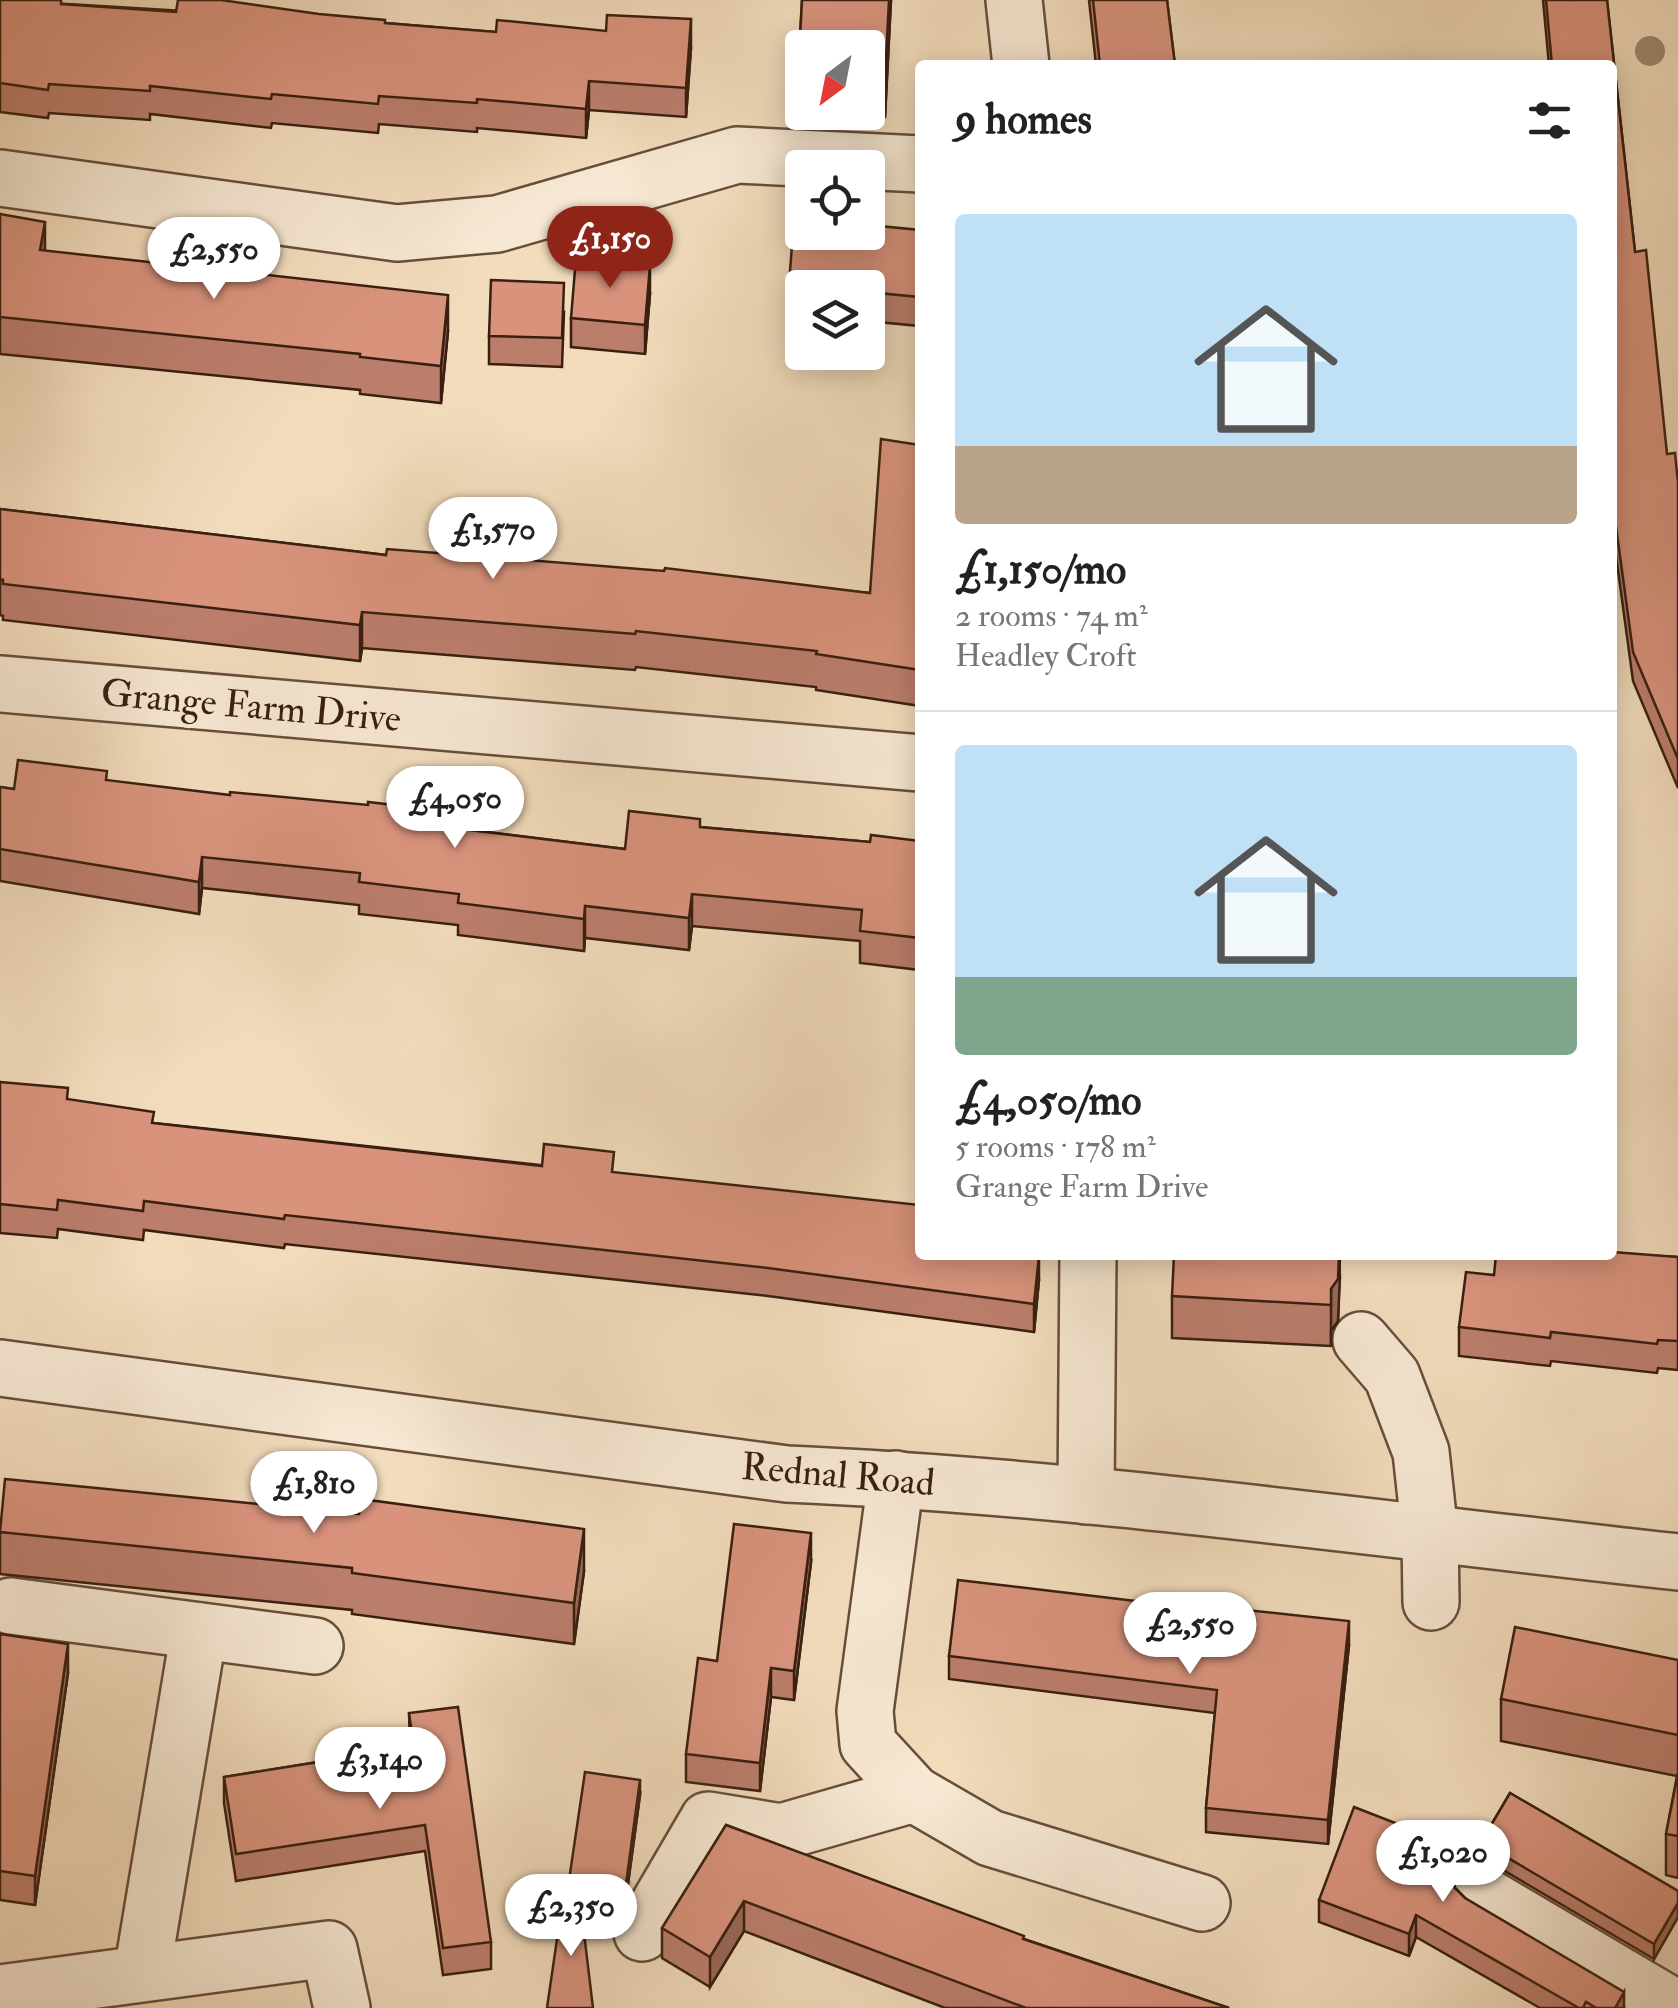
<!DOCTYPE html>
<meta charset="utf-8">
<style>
:root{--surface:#fff;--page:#f2f2f2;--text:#222;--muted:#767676;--line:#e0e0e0;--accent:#8f2418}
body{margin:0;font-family:"IM FELL Double Pica",serif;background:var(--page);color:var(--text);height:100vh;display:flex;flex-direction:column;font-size:38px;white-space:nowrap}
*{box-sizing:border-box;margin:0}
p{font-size:32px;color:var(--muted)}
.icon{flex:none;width:55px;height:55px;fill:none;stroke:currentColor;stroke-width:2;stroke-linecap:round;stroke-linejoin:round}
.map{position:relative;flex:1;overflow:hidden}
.details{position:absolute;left:915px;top:60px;width:702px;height:1200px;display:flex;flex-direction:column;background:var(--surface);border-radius:10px;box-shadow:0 5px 25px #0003}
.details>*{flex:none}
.needle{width:65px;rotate:212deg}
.controls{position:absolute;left:785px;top:30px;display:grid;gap:20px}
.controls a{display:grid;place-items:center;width:100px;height:100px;border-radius:10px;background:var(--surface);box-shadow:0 5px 25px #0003;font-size:50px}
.price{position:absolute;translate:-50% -85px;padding:0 22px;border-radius:35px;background:#fff;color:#222;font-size:32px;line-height:65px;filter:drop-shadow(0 2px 5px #0008)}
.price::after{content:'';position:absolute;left:50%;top:60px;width:30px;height:22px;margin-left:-15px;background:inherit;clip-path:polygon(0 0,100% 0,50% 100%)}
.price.active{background:var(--accent);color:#fff}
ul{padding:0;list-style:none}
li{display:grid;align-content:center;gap:20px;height:530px;padding:0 40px}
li+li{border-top:2px solid var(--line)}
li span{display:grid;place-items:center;height:310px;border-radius:10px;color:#555}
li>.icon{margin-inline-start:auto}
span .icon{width:180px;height:180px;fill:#fffc;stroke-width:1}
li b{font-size:42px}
h2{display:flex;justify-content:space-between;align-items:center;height:120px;padding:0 40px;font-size:42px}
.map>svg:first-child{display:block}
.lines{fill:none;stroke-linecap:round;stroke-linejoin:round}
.minor-casing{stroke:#674e3b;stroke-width:60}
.minor{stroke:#f7e8d3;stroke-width:55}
.tree{fill:#9d8b70}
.wall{fill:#bb7e6c;stroke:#391f10;stroke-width:2.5}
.shaded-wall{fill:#986758;stroke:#391f10;stroke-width:2.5}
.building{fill:#d9937d;stroke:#391f10;stroke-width:2.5}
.labels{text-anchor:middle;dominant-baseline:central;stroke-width:8;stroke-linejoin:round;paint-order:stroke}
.street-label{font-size:38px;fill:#391f10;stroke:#f7e8d3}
</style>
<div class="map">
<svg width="1678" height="2008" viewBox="0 0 1678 2008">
<rect width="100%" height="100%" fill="#f2dcbc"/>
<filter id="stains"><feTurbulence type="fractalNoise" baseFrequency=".002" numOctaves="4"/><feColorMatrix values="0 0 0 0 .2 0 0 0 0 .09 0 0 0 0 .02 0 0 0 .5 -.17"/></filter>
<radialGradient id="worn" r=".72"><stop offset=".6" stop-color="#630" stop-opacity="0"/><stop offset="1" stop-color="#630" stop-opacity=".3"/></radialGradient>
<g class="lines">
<g class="minor-casing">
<g id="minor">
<polyline points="1014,0 1021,65"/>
<polyline points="0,178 397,233 497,224 737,155 920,164"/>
<polyline points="0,684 920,763"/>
<polyline points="1361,1340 1392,1376 1421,1452 1430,1535 1431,1602"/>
<path d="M0,1368L787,1474C1085,1487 1382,1530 1678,1562"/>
<polyline points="896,1479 865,1711 868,1744 914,1794 990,1838 1202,1903"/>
<polyline points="1086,1496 1088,1255"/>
<polyline points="11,1606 315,1646"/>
<polyline points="1482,1894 1675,2008"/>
<polyline points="642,1933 708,1820 781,1832 914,1794"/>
<polyline points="142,1973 199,1631"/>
<polyline points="0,1993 329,1949 342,2008"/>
</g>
</g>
<use href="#minor" class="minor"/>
</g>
<circle class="tree" cx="1650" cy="51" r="15"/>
<g class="wall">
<polygon points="0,0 385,23 691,48 686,117 589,110 586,138 477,128 477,132 379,124 378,133 272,123 271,128 150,114 150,120 49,113 48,118 0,112"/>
<polygon points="802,0 891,0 885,117 806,112 868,112 868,48 802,48 802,112 798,112 798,75"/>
<polygon points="1089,0 1167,0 1175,65 1096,65"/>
<polygon points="1543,0 1607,0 1635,252 1667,454 1678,483 1678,788 1633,681 1612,526 1612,65 1549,65"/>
<polygon points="0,214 45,251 448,331 441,403 360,394 360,390 0,354"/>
<polygon points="920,230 920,326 868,321 868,288 802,288 802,315 789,314 789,285"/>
<polygon points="650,294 645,354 571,347 571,318"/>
<polygon points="564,312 562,367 489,364 489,336"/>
<polygon points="920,445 920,706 816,690 816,687 636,667 635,670 362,648 360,661 3,620 3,616 0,615 0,509 386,555 870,593"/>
<polygon points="107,781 438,826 625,849 700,827 870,842 920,841 920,970 860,963 860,941 692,926 689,950 585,938 584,951 458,935 458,925 359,914 359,905 202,888 199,914 0,881 0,787 14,789"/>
<polygon points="0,1082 154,1123 614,1173 1039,1280 1034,1332 768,1296 285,1244 284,1248 144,1230 143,1240 58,1229 57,1238 0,1233"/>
<polygon points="1340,1255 1338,1321 1331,1331 1331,1346 1172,1338 1172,1296"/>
<polygon points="1638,1255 1678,1257 1678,1370 1658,1368 1657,1373 1551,1361 1550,1366 1459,1356 1459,1327 1494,1275"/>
<polygon points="0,1532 584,1571 574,1644 352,1614 352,1610 0,1574"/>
<polygon points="811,1562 794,1700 771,1697 760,1791 686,1782 686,1754 717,1661"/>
<polygon points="0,1634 68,1673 35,1905 0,1900"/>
<polygon points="1349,1645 1328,1844 1206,1832 1206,1808 1215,1713 949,1679 949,1656"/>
<polygon points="1678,1660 1678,1878 1666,1875 1666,1834 1677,1776 1501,1741 1501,1699"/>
<polygon points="409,1713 491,1942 491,1969 443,1975 425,1851 236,1881 224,1803 224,1777 410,1747"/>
<polygon points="1510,1793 1678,1891 1678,1917 1654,1959 1498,1867 1477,1864 1477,1849"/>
<polygon points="640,1795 626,1899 612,1928 582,1910 568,1891 568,1887"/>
<polygon points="726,1825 1024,1939 1229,2008 945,2008 744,1931 710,1987 662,1958 662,1928"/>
<polygon points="1462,1871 1455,1879 1454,1883 1455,1888 1465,1898 1624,2008 1540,2008 1416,1937 1409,1956 1319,1922 1319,1900"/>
</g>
<g class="shaded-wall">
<polygon points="889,0 891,0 885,117 885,79"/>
<polygon points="691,19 691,48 686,117 686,88"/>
<polygon points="589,81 589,110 586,138 586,109"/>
<polygon points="45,222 45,259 40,250"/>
<polygon points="650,265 650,294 645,354 645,325"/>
<polygon points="448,295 448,331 441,403 441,366"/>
<polygon points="362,612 362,648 360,661 360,625"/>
<polygon points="202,857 202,888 199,914 199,882"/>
<polygon points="692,894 692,926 689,950 689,918"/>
<polygon points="585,906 585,938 584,951 584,919"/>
<polygon points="1039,1255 1039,1280 1034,1332 1034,1304"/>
<polygon points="1339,1255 1340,1277 1338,1321 1331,1331 1331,1346 1331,1289"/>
<polygon points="584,1529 584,1571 574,1644 574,1603"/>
<polygon points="811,1533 811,1562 794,1700 794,1671"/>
<polygon points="1349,1621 1349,1645 1328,1844 1328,1820"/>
<polygon points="68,1644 68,1673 35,1905 35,1876"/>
<polygon points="771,1668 771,1697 760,1791 760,1763"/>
<polygon points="640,1780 640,1795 626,1899 612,1928 612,1913"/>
<polygon points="1462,1849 1462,1871 1455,1879 1451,1895 1451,1872 1455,1857"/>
<polygon points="744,1901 744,1931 710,1987 710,1957"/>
<polygon points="1678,1903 1678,1917 1654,1959 1654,1944"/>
<polygon points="1416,1915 1416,1937 1409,1956 1409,1934"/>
<polygon points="1624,1992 1624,2008 1615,2008"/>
</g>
<g class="building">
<polygon points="0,0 61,0 61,4 176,12 178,0 221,0 319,14 385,20 385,23 496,32 497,20 606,31 607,15 691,19 686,88 589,81 586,109 477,99 477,103 379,96 378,104 272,94 271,99 150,86 150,91 49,84 48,90 0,83"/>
<polygon points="802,0 889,0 885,79 868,79 868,48 802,48 802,75 798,75"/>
<polygon points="1093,0 1167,0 1175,65 1100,65"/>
<polygon points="1546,0 1607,0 1635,252 1646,250 1667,454 1675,453 1678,483 1678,759 1633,652 1612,497 1612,65 1552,65"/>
<polygon points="0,214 45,222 40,250 448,295 441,366 360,357 360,354 0,317"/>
<polygon points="794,218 802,219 802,232 868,232 868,225 920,230 920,297 868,292 868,288 817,288 789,285"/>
<polygon points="576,258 650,265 645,325 571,318"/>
<polygon points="491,280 564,283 562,338 489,336"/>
<polygon points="881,439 920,445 920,670 816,654 817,651 636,631 635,634 362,612 360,625 3,584 3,580 0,579 0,509 386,555 387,549 664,571 665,568 870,593"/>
<polygon points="18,760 107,771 106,780 230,795 230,792 368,805 368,802 438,810 436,826 625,849 629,811 700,819 700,827 870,842 871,835 920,841 920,938 860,931 862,910 692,894 689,918 585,906 584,919 458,903 459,894 359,882 360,873 202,857 199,882 0,849 0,787 14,789"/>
<polygon points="0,1082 68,1088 67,1099 154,1112 152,1123 542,1166 544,1144 614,1152 612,1172 920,1205 920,1255 1039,1255 1034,1304 768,1268 285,1215 284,1219 144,1201 143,1211 58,1200 57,1210 0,1204"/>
<polygon points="1612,1252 1678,1257 1678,1341 1658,1340 1657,1344 1551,1332 1550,1338 1459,1327 1466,1272 1494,1275 1496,1255 1612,1255"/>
<polygon points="1174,1255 1339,1255 1338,1279 1331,1289 1331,1305 1172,1296"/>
<polygon points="5,1479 359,1514 361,1499 584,1529 574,1603 352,1573 352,1568 0,1532"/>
<polygon points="734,1524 811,1533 794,1671 771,1668 760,1763 686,1754 698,1658 717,1661"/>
<polygon points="958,1580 1161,1604 1161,1601 1349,1621 1328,1820 1206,1808 1217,1690 949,1656"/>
<polygon points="1515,1627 1678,1660 1678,1735 1501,1699"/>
<polygon points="0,1634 68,1644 35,1876 0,1871"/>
<polygon points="458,1707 491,1942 443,1948 425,1825 236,1854 224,1777 414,1747 409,1713"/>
<polygon points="585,1772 640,1780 626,1884 612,1913 580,1894 579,1891 575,1891 568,1887"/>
<polygon points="1678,1773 1678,1836 1666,1834"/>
<polygon points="1510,1793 1678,1891 1678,1903 1654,1944 1498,1852 1477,1849"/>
<polygon points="1354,1807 1462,1849 1455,1857 1451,1872 1455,1888 1465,1898 1624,1992 1615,2008 1596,2008 1586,2002 1583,2008 1579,2008 1416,1915 1409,1934 1319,1900"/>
<polygon points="726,1825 1024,1936 1023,1939 1229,2008 1026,2008 744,1901 710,1957 662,1928"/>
<polygon points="564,1891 579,1891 593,2008 547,2008"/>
<polygon points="1586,2002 1596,2008 1583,2008"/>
</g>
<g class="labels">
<g class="street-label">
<text transform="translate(251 706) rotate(5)">Grange Farm Drive</text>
<text transform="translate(838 1475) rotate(5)">Rednal Road</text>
</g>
</g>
<rect width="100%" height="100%" filter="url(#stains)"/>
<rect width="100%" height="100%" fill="url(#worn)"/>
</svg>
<div class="controls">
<a><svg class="needle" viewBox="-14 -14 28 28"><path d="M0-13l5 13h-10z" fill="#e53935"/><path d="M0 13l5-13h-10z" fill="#767676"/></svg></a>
<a><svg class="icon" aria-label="locate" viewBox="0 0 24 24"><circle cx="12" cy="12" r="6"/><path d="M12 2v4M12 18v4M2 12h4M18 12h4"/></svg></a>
<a><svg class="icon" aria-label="layers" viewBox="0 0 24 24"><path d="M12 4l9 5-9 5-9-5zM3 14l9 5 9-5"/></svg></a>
</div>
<b class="price active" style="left:610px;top:291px">£1,150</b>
<b class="price" style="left:214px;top:302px">£2,550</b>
<b class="price" style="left:493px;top:582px">£1,570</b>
<b class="price" style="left:455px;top:851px">£4,050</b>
<b class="price" style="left:314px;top:1536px">£1,810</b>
<b class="price" style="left:1190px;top:1677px">£2,550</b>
<b class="price" style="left:380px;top:1812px">£3,140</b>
<b class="price" style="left:1443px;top:1905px">£1,020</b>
<b class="price" style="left:571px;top:1959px">£2,350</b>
<section class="details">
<h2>9 homes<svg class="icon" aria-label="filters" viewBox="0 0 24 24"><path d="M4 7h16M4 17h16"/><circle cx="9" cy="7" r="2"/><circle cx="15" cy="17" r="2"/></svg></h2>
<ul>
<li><span style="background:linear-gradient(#bfe0f5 75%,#b9a48a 0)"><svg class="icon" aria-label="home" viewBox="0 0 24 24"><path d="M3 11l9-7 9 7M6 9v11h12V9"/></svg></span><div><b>£1,150/mo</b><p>2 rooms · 74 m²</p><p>Headley Croft</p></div></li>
<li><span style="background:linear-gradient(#bfe0f5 75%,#7fa58c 0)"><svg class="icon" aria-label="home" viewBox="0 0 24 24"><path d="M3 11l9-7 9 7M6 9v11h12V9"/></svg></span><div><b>£4,050/mo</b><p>5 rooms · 178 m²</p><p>Grange Farm Drive</p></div></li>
</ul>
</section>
</div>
